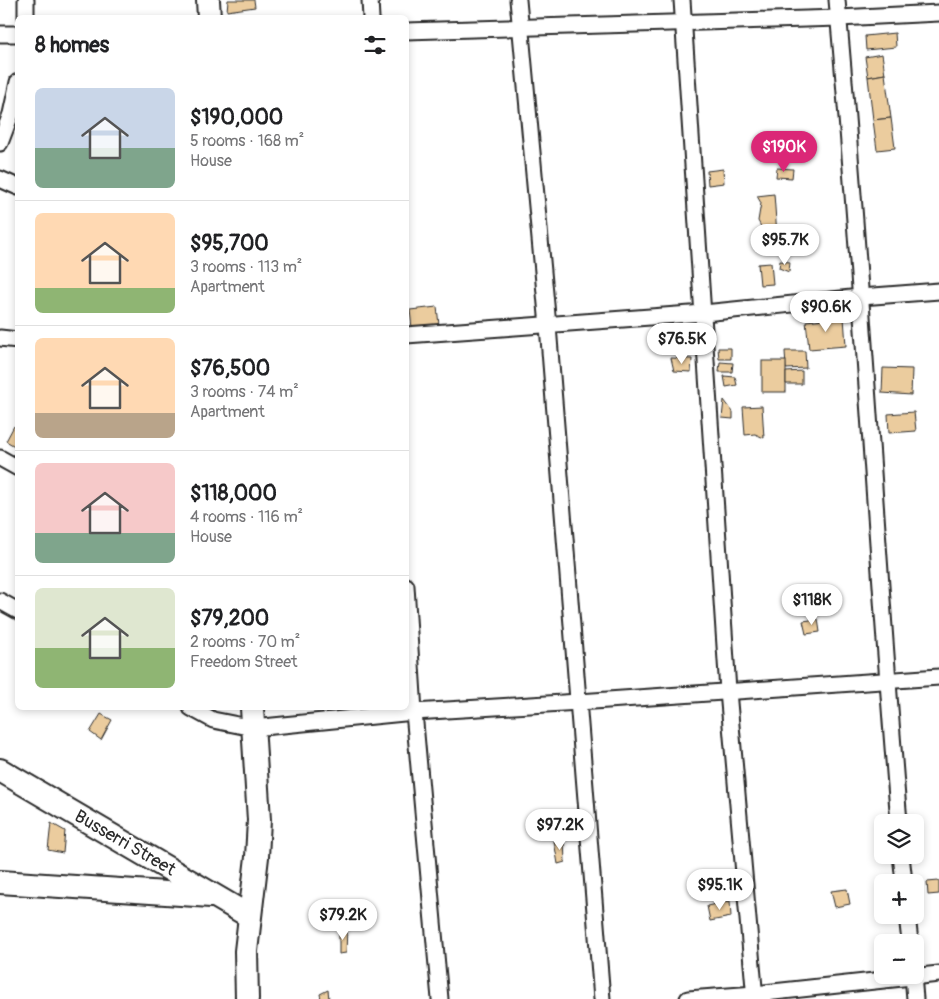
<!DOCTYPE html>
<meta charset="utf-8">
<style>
:root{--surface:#fff;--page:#f2f2f2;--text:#202124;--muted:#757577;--line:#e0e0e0;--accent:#db2777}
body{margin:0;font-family:Pangolin,sans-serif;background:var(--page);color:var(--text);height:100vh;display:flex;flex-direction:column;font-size:19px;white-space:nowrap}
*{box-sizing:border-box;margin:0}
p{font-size:16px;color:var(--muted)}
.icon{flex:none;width:28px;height:28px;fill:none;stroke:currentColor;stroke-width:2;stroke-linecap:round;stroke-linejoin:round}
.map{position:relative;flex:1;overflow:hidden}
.side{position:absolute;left:15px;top:15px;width:394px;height:695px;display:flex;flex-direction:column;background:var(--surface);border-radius:8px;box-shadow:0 2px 8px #0003}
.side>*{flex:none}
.fabs{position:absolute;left:874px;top:814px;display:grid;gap:10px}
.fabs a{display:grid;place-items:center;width:50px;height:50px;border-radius:8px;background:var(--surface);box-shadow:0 2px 8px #0003;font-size:25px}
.price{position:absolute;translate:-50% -42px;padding:0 11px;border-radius:18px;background:#fff;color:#222;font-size:16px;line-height:32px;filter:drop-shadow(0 1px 2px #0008)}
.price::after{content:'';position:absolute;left:50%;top:30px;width:15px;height:11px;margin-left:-8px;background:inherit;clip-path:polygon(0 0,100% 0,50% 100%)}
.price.on{background:var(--accent);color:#fff}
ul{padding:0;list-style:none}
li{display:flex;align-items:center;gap:15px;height:125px;padding:0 20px}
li+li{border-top:1px solid var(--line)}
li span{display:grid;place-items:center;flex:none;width:140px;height:100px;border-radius:8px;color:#555}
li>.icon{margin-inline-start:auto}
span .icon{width:60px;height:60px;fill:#fffc;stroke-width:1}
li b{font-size:21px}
h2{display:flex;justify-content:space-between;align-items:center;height:60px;padding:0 20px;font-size:21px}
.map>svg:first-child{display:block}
.building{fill:#ebcc9e;stroke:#2b2b2b}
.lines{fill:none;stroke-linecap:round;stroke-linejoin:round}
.street-casing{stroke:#2b2b2b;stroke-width:19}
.secondary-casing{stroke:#2b2b2b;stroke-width:26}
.street{stroke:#fff;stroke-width:15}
.secondary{stroke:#fff;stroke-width:22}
.labels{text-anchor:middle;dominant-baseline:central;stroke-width:5;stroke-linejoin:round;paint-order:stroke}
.street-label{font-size:18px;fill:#2b2b2b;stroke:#fff}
</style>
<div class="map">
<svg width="939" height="999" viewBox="0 0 939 999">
<rect width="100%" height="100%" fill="#fff"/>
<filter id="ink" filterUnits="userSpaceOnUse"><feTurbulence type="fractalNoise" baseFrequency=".02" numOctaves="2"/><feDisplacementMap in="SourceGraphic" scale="10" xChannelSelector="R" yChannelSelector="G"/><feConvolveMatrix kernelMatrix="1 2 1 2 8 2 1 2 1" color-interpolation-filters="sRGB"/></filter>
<g filter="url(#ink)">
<g class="building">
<polygon points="228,0 254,0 255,7 227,11"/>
<polygon points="895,33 896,47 866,50 865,36"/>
<polygon points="882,54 885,74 868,77 865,57"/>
<polygon points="885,74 891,118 873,120 868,77"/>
<polygon points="891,118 895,148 877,150 873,120"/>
<polygon points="777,168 793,169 792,178 776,177"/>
<polygon points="723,169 724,183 708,185 707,171"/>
<polygon points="774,194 777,235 769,230 766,236 758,221 761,203 757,196"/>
<polygon points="780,261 790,262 789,272 779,268"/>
<polygon points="771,263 773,284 760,285 758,264"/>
<polygon points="437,307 439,325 412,328 410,310"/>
<polygon points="844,317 846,346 809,349 806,321"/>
<polygon points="718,348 731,348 731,359 719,359"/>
<polygon points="785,351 805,351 806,368 786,369"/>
<polygon points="671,358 692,359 691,372 674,371"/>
<rect x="762" y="361" width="24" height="31"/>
<polygon points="720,362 733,363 732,372 719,372"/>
<polygon points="883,368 912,369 911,395 882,393"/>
<polygon points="802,371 802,384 786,384 786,372"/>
<polygon points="724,376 735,377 737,385 726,387"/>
<polygon points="724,400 733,412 733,419 722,418"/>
<polygon points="762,406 764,438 755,434 745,435 743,407"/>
<polygon points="914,412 916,431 889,433 888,414"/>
<polygon points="14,426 18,429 18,448 6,441"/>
<polygon points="818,619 820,632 806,634 803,621"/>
<polygon points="101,714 112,720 101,740 90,732"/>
<polygon points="51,823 65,831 63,853 48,850"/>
<polygon points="564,839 565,862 558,864 554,841"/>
<polygon points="939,881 939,894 928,895 927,882"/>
<polygon points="847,889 850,904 835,907 831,891"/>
<polygon points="730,901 731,917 710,921 707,906"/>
<polygon points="347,928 346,953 339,954 339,929"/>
<polygon points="328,990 329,999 321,999 320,994"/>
</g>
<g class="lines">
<g class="street-casing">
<g id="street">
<polyline points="26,0 26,18"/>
<polyline points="370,0 371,18"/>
<polyline points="518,0 548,326 602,999"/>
<polyline points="682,0 728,691 755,999"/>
<path d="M837,0C862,274 876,548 899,822"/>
<polyline points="406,31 839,18 939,13"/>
<polyline points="0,34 18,34"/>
<polyline points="0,143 11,114 18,82"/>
<polyline points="0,179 18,187"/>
<polyline points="406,335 704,313 861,297 939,291"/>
<polyline points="0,338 18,340"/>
<polyline points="0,458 18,468"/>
<polyline points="406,586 414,712 440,999"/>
<polyline points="0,601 18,611"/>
<polyline points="191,708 213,720 253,728 414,712 579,702 939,677"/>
<polyline points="901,855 904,882"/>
<polyline points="907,915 910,942"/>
<polyline points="913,975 915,999"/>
<polyline points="688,999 755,994 939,974"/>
</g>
</g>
<g class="secondary-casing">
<g id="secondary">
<polyline points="208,0 209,18"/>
<polyline points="0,770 249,916"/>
<polyline points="0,882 211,896"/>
<polyline points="247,999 246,951 257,857 259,820 252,708"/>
</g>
</g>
<use href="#street" class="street"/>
<use href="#secondary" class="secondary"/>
</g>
</g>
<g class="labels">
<g class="street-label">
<text transform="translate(125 843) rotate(30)">Busserri Street</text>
</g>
</g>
</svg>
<div class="fabs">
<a><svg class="icon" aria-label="layers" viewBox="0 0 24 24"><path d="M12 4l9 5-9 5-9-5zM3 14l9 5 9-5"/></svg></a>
<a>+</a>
<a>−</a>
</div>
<b class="price on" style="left:784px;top:173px">$190K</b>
<b class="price" style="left:785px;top:266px">$95.7K</b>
<b class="price" style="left:826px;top:333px">$90.6K</b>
<b class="price" style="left:682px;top:365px">$76.5K</b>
<b class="price" style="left:812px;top:626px">$118K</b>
<b class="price" style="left:560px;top:851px">$97.2K</b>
<b class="price" style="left:720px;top:911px">$95.1K</b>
<b class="price" style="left:343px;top:941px">$79.2K</b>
<section class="side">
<h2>8 homes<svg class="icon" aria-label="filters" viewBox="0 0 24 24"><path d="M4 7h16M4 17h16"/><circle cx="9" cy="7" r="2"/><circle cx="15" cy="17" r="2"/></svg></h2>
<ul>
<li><span style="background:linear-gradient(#c9d6e8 60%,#7fa58c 0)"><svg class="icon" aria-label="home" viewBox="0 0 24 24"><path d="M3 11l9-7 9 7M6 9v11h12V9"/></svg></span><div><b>$190,000</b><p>5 rooms · 168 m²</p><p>House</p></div></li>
<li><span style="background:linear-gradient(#ffd9b3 75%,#8fb573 0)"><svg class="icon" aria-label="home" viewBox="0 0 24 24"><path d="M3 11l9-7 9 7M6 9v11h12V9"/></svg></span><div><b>$95,700</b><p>3 rooms · 113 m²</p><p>Apartment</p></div></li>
<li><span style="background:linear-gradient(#ffd9b3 75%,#b9a48a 0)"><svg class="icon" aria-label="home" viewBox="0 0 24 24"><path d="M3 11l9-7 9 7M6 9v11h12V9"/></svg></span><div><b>$76,500</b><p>3 rooms · 74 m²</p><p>Apartment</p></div></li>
<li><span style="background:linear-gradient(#f6c9c9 70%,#7fa58c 0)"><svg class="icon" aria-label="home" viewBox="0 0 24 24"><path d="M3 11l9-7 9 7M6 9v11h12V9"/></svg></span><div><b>$118,000</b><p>4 rooms · 116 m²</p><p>House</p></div></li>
<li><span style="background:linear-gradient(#dfe7d0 60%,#8fb573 0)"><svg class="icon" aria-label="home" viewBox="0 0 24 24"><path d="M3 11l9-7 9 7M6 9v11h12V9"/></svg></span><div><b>$79,200</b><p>2 rooms · 70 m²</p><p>Freedom Street</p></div></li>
</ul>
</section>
</div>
